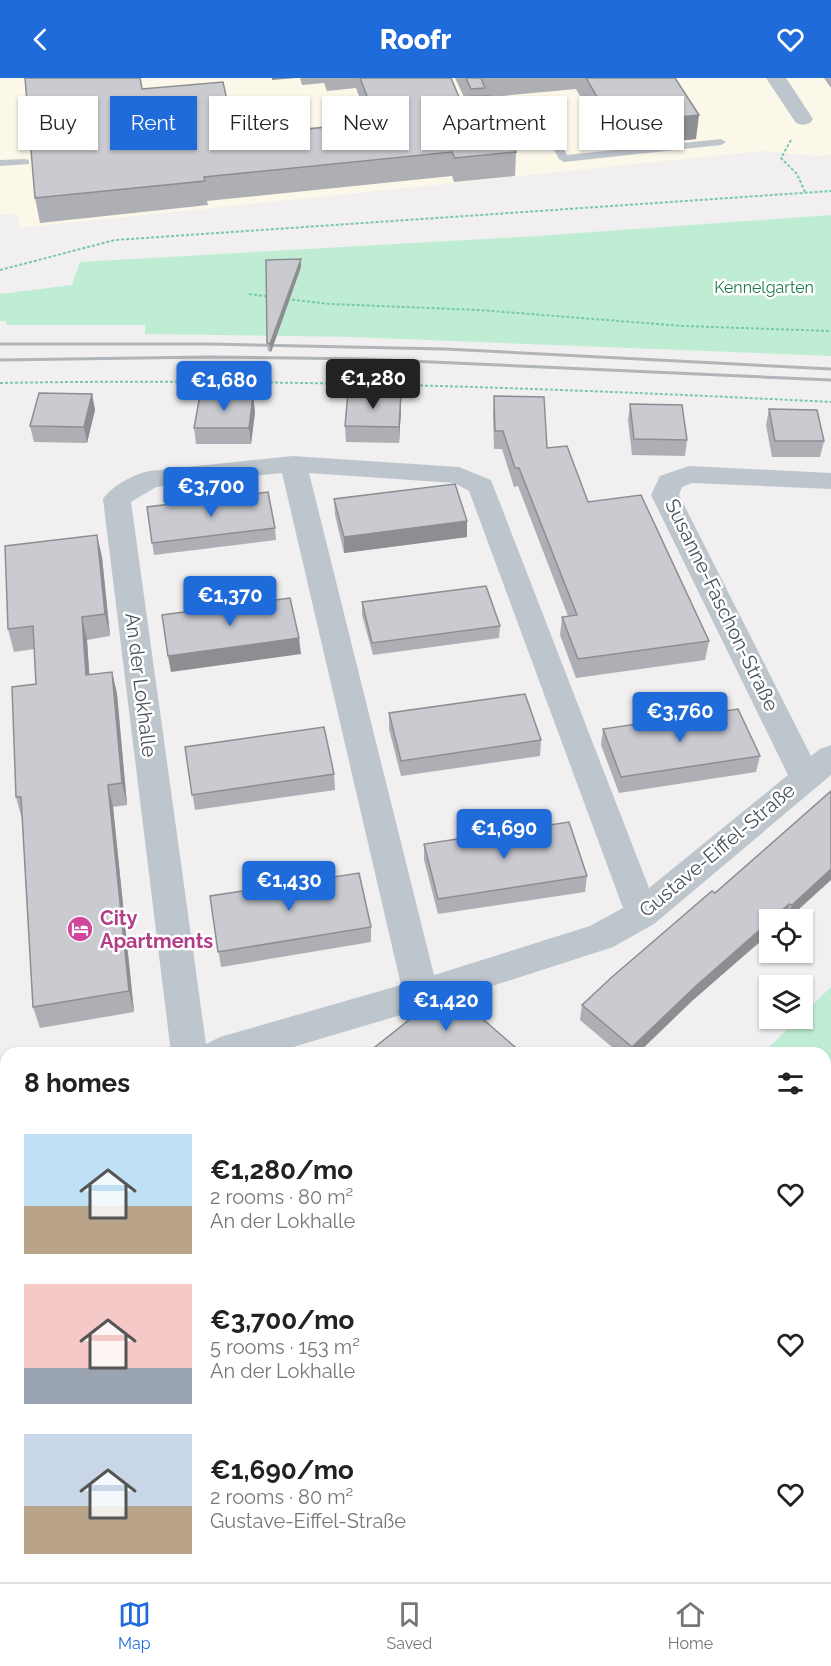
<!DOCTYPE html>
<meta charset="utf-8">
<style>
:root{--surface:#fff;--page:#f6f6f6;--text:#222;--muted:#767676;--line:#e0e0e0;--accent:#206bda}
body{margin:0;font-family:Raleway,sans-serif;background:var(--page);color:var(--text);height:100vh;display:flex;flex-direction:column;font-size:22px;white-space:nowrap}
*{box-sizing:border-box;margin:0}
p{font-size:20px;color:var(--muted)}
.icon{flex:none;width:33px;height:33px;fill:none;stroke:currentColor;stroke-width:2;stroke-linecap:round;stroke-linejoin:round}
.map{position:relative;flex:1;overflow:hidden}
.sheet{position:absolute;left:0px;top:969px;width:831px;height:536px;display:flex;flex-direction:column;background:var(--surface);border-radius:18px 18px 0 0;box-shadow:0 2px 4px #0004}
.sheet>*{flex:none}
.guide{position:absolute;left:18px;top:18px;width:795px;height:54px;display:flex;gap:12px}
.controls{position:absolute;left:759px;top:831px;display:grid;gap:12px}
.controls a{display:grid;place-items:center;width:54px;height:54px;border-radius:0px;background:var(--surface);box-shadow:0 2px 4px #0004;font-size:30px}
.price{position:absolute;translate:-50% -51px;padding:0 14px;border-radius:6px;background:var(--accent);color:#fff;font-size:20px;line-height:39px;filter:drop-shadow(0 2px 3px #0008)}
.price::after{content:'';position:absolute;left:50%;top:36px;width:18px;height:14px;margin-left:-9px;background:inherit;clip-path:polygon(0 0,100% 0,50% 100%)}
.price.on{background:#222;color:#fff}
ul{padding:0;list-style:none}
li{display:flex;align-items:center;gap:18px;height:150px;padding:0 24px}
li span{display:grid;place-items:center;flex:none;width:168px;height:120px;border-radius:0px;color:#555}
li>.icon{margin-inline-start:auto}
span .icon{width:72px;height:72px;fill:#fffc;stroke-width:1}
li b{font-size:26px}
h2{display:flex;justify-content:space-between;align-items:center;height:72px;padding:0 24px;font-size:26px}
.tag{padding:0 21px;border-radius:0px;background:var(--surface);box-shadow:0 2px 4px #0004;font-size:21px;line-height:54px}
.tag.on{background:var(--accent);color:#fff}
header{display:flex;justify-content:space-between;align-items:center;height:78px;padding:0 24px;background:var(--accent);color:#fff;font-size:27px;font-weight:800}
.menu{display:flex;justify-content:space-around;align-items:center;height:84px;border-top:2px solid var(--line);background:var(--surface);font-size:16px;color:var(--muted)}
.menu a{display:grid;justify-items:center;gap:3px}
.menu .on{color:var(--accent)}
.map>svg:first-child{display:block}
.commercial{fill:#fbf7e9}
.green{fill:#bfedd3}
.lines{fill:none;stroke-linecap:round;stroke-linejoin:round}
.path-far1{stroke:#78caa5;stroke-width:2;stroke-dasharray:3 2;stroke-linecap:butt}
.path{stroke:#78caa5;stroke-width:4.5;stroke-dasharray:5 4;stroke-linecap:butt}
.lane{fill:#bec6cd;fill-rule:evenodd}
.street{fill:#bec6cd;fill-rule:evenodd}
.rail{stroke:#b1b4b9;stroke-width:3}
.wall{fill:#adafb4}
.shaded-wall{fill:#8d8e92}
.building{fill:#c9cbd1;stroke:#8d8e92;stroke-width:1.5}
.labels{text-anchor:middle;dominant-baseline:central;stroke-width:5;stroke-linejoin:round;paint-order:stroke}
.far-park-label{font-size:16px;fill:#1b7b4e;stroke:#fff}
.street-label{font-size:20px;fill:#48515c;stroke:#fff}
.hotel-label{font-size:20px;font-weight:bold;fill:#b23c85;stroke:#fff;text-anchor:start}
</style>
<header><svg class="icon" aria-label="back" viewBox="0 0 24 24"><path d="M15 5l-7 7 7 7"/></svg>Roofr<svg class="icon" aria-label="heart" viewBox="0 0 24 24"><path d="M12 20l-8-8c-3-5 5-10 8-4 3-6 11-1 8 4z"/></svg></header>
<div class="map">
<svg width="831" height="1504" viewBox="0 0 831 1504">
<rect width="100%" height="100%" fill="#f1efef"/>
<polygon class="commercial" points="0,0 831,0 831,77 817,78 762,73 20,150 17,136 0,137"/>
<g class="green">
<polygon points="831,137 831,278 351,259 145,256 145,247 7,247 6,243 0,243 0,216 72,207 80,184 537,158"/>
<polygon points="831,909 831,1504 96,1504 123,1498 825,1498 825,975 763,975 798,941 802,940 803,936"/>
</g>
<g class="lines">
<g class="path-far1">
<polyline points="791,62 781,80 797,96 805,114"/>
<polyline points="0,192 115,162 831,113"/>
<polyline points="249,216 271,219"/>
<polyline points="287,221 330,226 479,232 683,248 831,253"/>
<path d="M0,305C277,300 554,310 831,324"/>
</g>
<g class="path">
<polyline points="825,1299 831,1298"/>
<polyline points="813,1498 815,1504"/>
</g>
<g class="lane">
<polygon points="538,29 543,32 567,77 721,61 726,64 721,67 564,84 559,81 535,35 477,42 472,39 477,36"/>
<polygon points="25,81 29,82 29,86 0,88 0,82"/>
</g>
<g class="street">
<polygon points="766,0 786,0 813,41 810,45 803,47 796,45"/>
<path d="M293,378L459,389L491,402L649,810L788,697L651,417L660,398L689,388L831,395V411L692,405L682,409L679,417L811,678L820,671L831,667V697L654,846L613,869L421,931L273,975H171L103,421C112,408 134,396 149,393ZM282,395L401,907L220,959L206,966L131,424L156,409ZM309,395L454,405L469,413L623,830L590,848L434,897Z"/>
<polygon points="6,1020 6,1054 0,1055 0,1021"/>
</g>
<g class="rail">
<polyline points="0,266 209,266 445,271 831,291"/>
<polyline points="0,282 209,279 364,281 831,302"/>
</g>
</g>
<g class="wall">
<polygon points="300,0 451,0 459,19 464,19 455,0 675,0 696,61 610,70 576,11 490,19 516,74 515,98 454,104 452,98 207,123 208,127 40,145 35,120 142,11 235,58 369,45 356,10 327,13 324,5 302,7"/>
<polygon points="824,0 831,0 831,10"/>
<polygon points="301,189 271,274 268,273 267,265"/>
<polygon points="92,316 95,332 87,365 34,364 30,348"/>
<polygon points="253,318 255,334 251,366 196,366 194,350"/>
<polygon points="494,318 547,370 588,424 709,563 705,582 576,600 560,557 562,539 568,538 518,408 514,409 502,371 494,371 493,337"/>
<polygon points="630,326 687,362 685,378 632,377 628,342"/>
<polygon points="401,331 399,365 346,364 345,348"/>
<polygon points="769,331 824,363 820,379 772,379 766,347"/>
<polygon points="334,421 467,443 467,459 344,475 335,437"/>
<polygon points="147,429 275,450 276,462 154,477"/>
<polygon points="102,479 110,558 87,562 89,597 112,594 117,616 127,727 113,729 134,934 40,950 33,929 22,741 16,719 36,606 34,571 14,574 8,551"/>
<polygon points="362,524 500,548 499,560 373,577 362,537"/>
<polygon points="389,635 541,662 540,678 401,698 389,651"/>
<polygon points="603,651 760,678 756,694 619,715 601,667"/>
<polygon points="185,669 334,696 335,712 195,732"/>
<polygon points="831,713 788,842 770,842 770,855 693,922 638,975 619,975 580,942 582,927 715,815"/>
<polygon points="424,766 587,798 585,814 438,836 424,782"/>
<polygon points="210,818 371,849 371,864 221,889"/>
<polygon points="6,1218 6,1366 0,1367 0,1219"/>
</g>
<g class="shaded-wall">
<polygon points="272,0 297,0 272,2"/>
<polygon points="699,37 696,61 610,70 613,46"/>
<polygon points="301,181 301,189 271,274 270,266"/>
<polygon points="401,315 401,331 399,365 399,349"/>
<polygon points="92,316 95,332 87,365 84,349"/>
<polygon points="253,318 255,334 251,366 249,350"/>
<polygon points="467,443 467,459 344,475 344,459"/>
<polygon points="97,457 102,479 110,558 105,536"/>
<polygon points="82,539 87,562 91,619 86,597"/>
<polygon points="299,560 301,576 171,594 168,578"/>
<polygon points="112,594 117,616 127,727 122,705"/>
<polygon points="108,707 113,729 134,934 129,913"/>
<polygon points="831,791 831,802 787,842 792,827"/>
<polygon points="789,826 785,841 771,842"/>
<polygon points="770,843 770,855 693,922 638,975 631,975 632,969 697,907"/>
<polygon points="6,1144 6,1176 0,1163 0,1146"/>
</g>
<g class="building">
<polygon points="25,0 140,0 142,11 223,4 235,58 377,44 360,0 451,0 459,19 489,18 516,74 455,80 452,74 204,99 205,103 35,120"/>
<polygon points="466,0 481,0 485,10 471,11"/>
<polygon points="586,0 675,0 699,37 613,46"/>
<polygon points="301,181 270,266 267,265 266,182"/>
<polygon points="39,315 92,316 84,349 30,348"/>
<polygon points="348,315 401,315 399,349 345,348"/>
<polygon points="200,317 253,318 249,350 194,350"/>
<polygon points="494,318 544,319 547,370 567,368 588,424 641,417 709,563 578,581 562,539 577,537 519,390 515,390 503,353 495,353"/>
<polygon points="630,326 682,327 687,362 634,361"/>
<polygon points="769,331 817,332 824,363 775,363"/>
<polygon points="455,406 467,443 344,459 334,421"/>
<polygon points="268,414 275,450 152,465 147,429"/>
<polygon points="97,457 105,536 82,539 86,597 112,594 122,705 108,707 129,913 33,929 21,719 16,719 12,609 36,606 33,548 8,551 5,468"/>
<polygon points="486,508 500,548 372,565 362,524"/>
<polygon points="290,520 299,560 168,578 162,537"/>
<polygon points="525,616 541,662 401,683 389,635"/>
<polygon points="738,631 760,678 621,699 603,651"/>
<polygon points="324,649 334,696 192,717 185,669"/>
<polygon points="831,713 831,791 792,827 789,826 771,842 770,842 770,843 697,907 632,969 582,927 612,899 712,813 715,815"/>
<polygon points="569,744 587,798 438,821 424,766"/>
<polygon points="359,795 371,849 218,874 210,818"/>
<polygon points="448,911 522,975 373,975 370,973"/>
<polygon points="6,1038 6,1144 0,1146 0,1040"/>
<polygon points="6,1218 6,1339 0,1340 0,1219"/>
</g>
<defs>
<g id="hotel-disc" transform="scale(1.35)"><circle r="9.5" fill="#d1479c" stroke="#fff"/><path d="M-6-4.5h1.5V1H6V5H4.5V3h-9V5H-6ZM-4 0a1.8 1.8 0 1 1 3.6 0ZM.5 0V-2.5h3Q6-2.5 6 0Z" fill="#fff"/></g>
</defs>
<g fill-rule="evenodd">
<use href="#hotel-disc" x="80" y="851"/>
</g>
<g class="labels">
<g class="far-park-label">
<text x="764" y="209">Kennelgarten</text>
</g>
<g class="street-label">
<text transform="translate(722 527) rotate(64)">Susanne-Faschon-Straße</text>
<text transform="translate(141 607) rotate(83)">An der Lokhalle</text>
<text transform="translate(717 772) rotate(-40)">Gustave-Eiffel-Straße</text>
</g>
<g class="hotel-label">
<text x="100" y="840">City<tspan x="100" dy="23">Apartments</tspan></text>
</g>
</g>
</svg>
<div class="controls">
<a><svg class="icon" aria-label="locate" viewBox="0 0 24 24"><circle cx="12" cy="12" r="6"/><path d="M12 2v4M12 18v4M2 12h4M18 12h4"/></svg></a>
<a><svg class="icon" aria-label="layers" viewBox="0 0 24 24"><path d="M12 4l9 5-9 5-9-5zM3 14l9 5 9-5"/></svg></a>
</div>
<b class="price on" style="left:373px;top:332px">€1,280</b>
<b class="price" style="left:224px;top:334px">€1,680</b>
<b class="price" style="left:211px;top:440px">€3,700</b>
<b class="price" style="left:230px;top:549px">€1,370</b>
<b class="price" style="left:680px;top:665px">€3,760</b>
<b class="price" style="left:504px;top:782px">€1,690</b>
<b class="price" style="left:289px;top:834px">€1,430</b>
<b class="price" style="left:446px;top:954px">€1,420</b>
<div class="guide">
<a class="tag">Buy</a>
<a class="tag on">Rent</a>
<a class="tag">Filters</a>
<a class="tag">New</a>
<a class="tag">Apartment</a>
<a class="tag">House</a>
</div>
<section class="sheet">
<h2>8 homes<svg class="icon" aria-label="filters" viewBox="0 0 24 24"><path d="M4 7h16M4 17h16"/><circle cx="9" cy="7" r="2"/><circle cx="15" cy="17" r="2"/></svg></h2>
<ul>
<li><span style="background:linear-gradient(#bfe0f5 60%,#b9a48a 0)"><svg class="icon" aria-label="home" viewBox="0 0 24 24"><path d="M3 11l9-7 9 7M6 9v11h12V9"/></svg></span><div><b>€1,280/mo</b><p>2 rooms · 80 m²</p><p>An der Lokhalle</p></div><svg class="icon" aria-label="heart" viewBox="0 0 24 24"><path d="M12 20l-8-8c-3-5 5-10 8-4 3-6 11-1 8 4z"/></svg></li>
<li><span style="background:linear-gradient(#f6c9c9 70%,#9aa5b1 0)"><svg class="icon" aria-label="home" viewBox="0 0 24 24"><path d="M3 11l9-7 9 7M6 9v11h12V9"/></svg></span><div><b>€3,700/mo</b><p>5 rooms · 153 m²</p><p>An der Lokhalle</p></div><svg class="icon" aria-label="heart" viewBox="0 0 24 24"><path d="M12 20l-8-8c-3-5 5-10 8-4 3-6 11-1 8 4z"/></svg></li>
<li><span style="background:linear-gradient(#c9d6e8 60%,#b9a48a 0)"><svg class="icon" aria-label="home" viewBox="0 0 24 24"><path d="M3 11l9-7 9 7M6 9v11h12V9"/></svg></span><div><b>€1,690/mo</b><p>2 rooms · 80 m²</p><p>Gustave-Eiffel-Straße</p></div><svg class="icon" aria-label="heart" viewBox="0 0 24 24"><path d="M12 20l-8-8c-3-5 5-10 8-4 3-6 11-1 8 4z"/></svg></li>
</ul>
</section>
</div>
<nav class="menu">
<a class="on"><svg class="icon" aria-label="map" viewBox="0 0 24 24"><path d="M3 6l6-2 6 2 6-2v14l-6 2-6-2-6 2zM9 4v14M15 6v14"/></svg>Map</a>
<a><svg class="icon" aria-label="saved" viewBox="0 0 24 24"><path d="M7 4h10v16l-5-4-5 4z"/></svg>Saved</a>
<a><svg class="icon" aria-label="home" viewBox="0 0 24 24"><path d="M3 11l9-7 9 7M6 9v11h12V9"/></svg>Home</a>
</nav>
